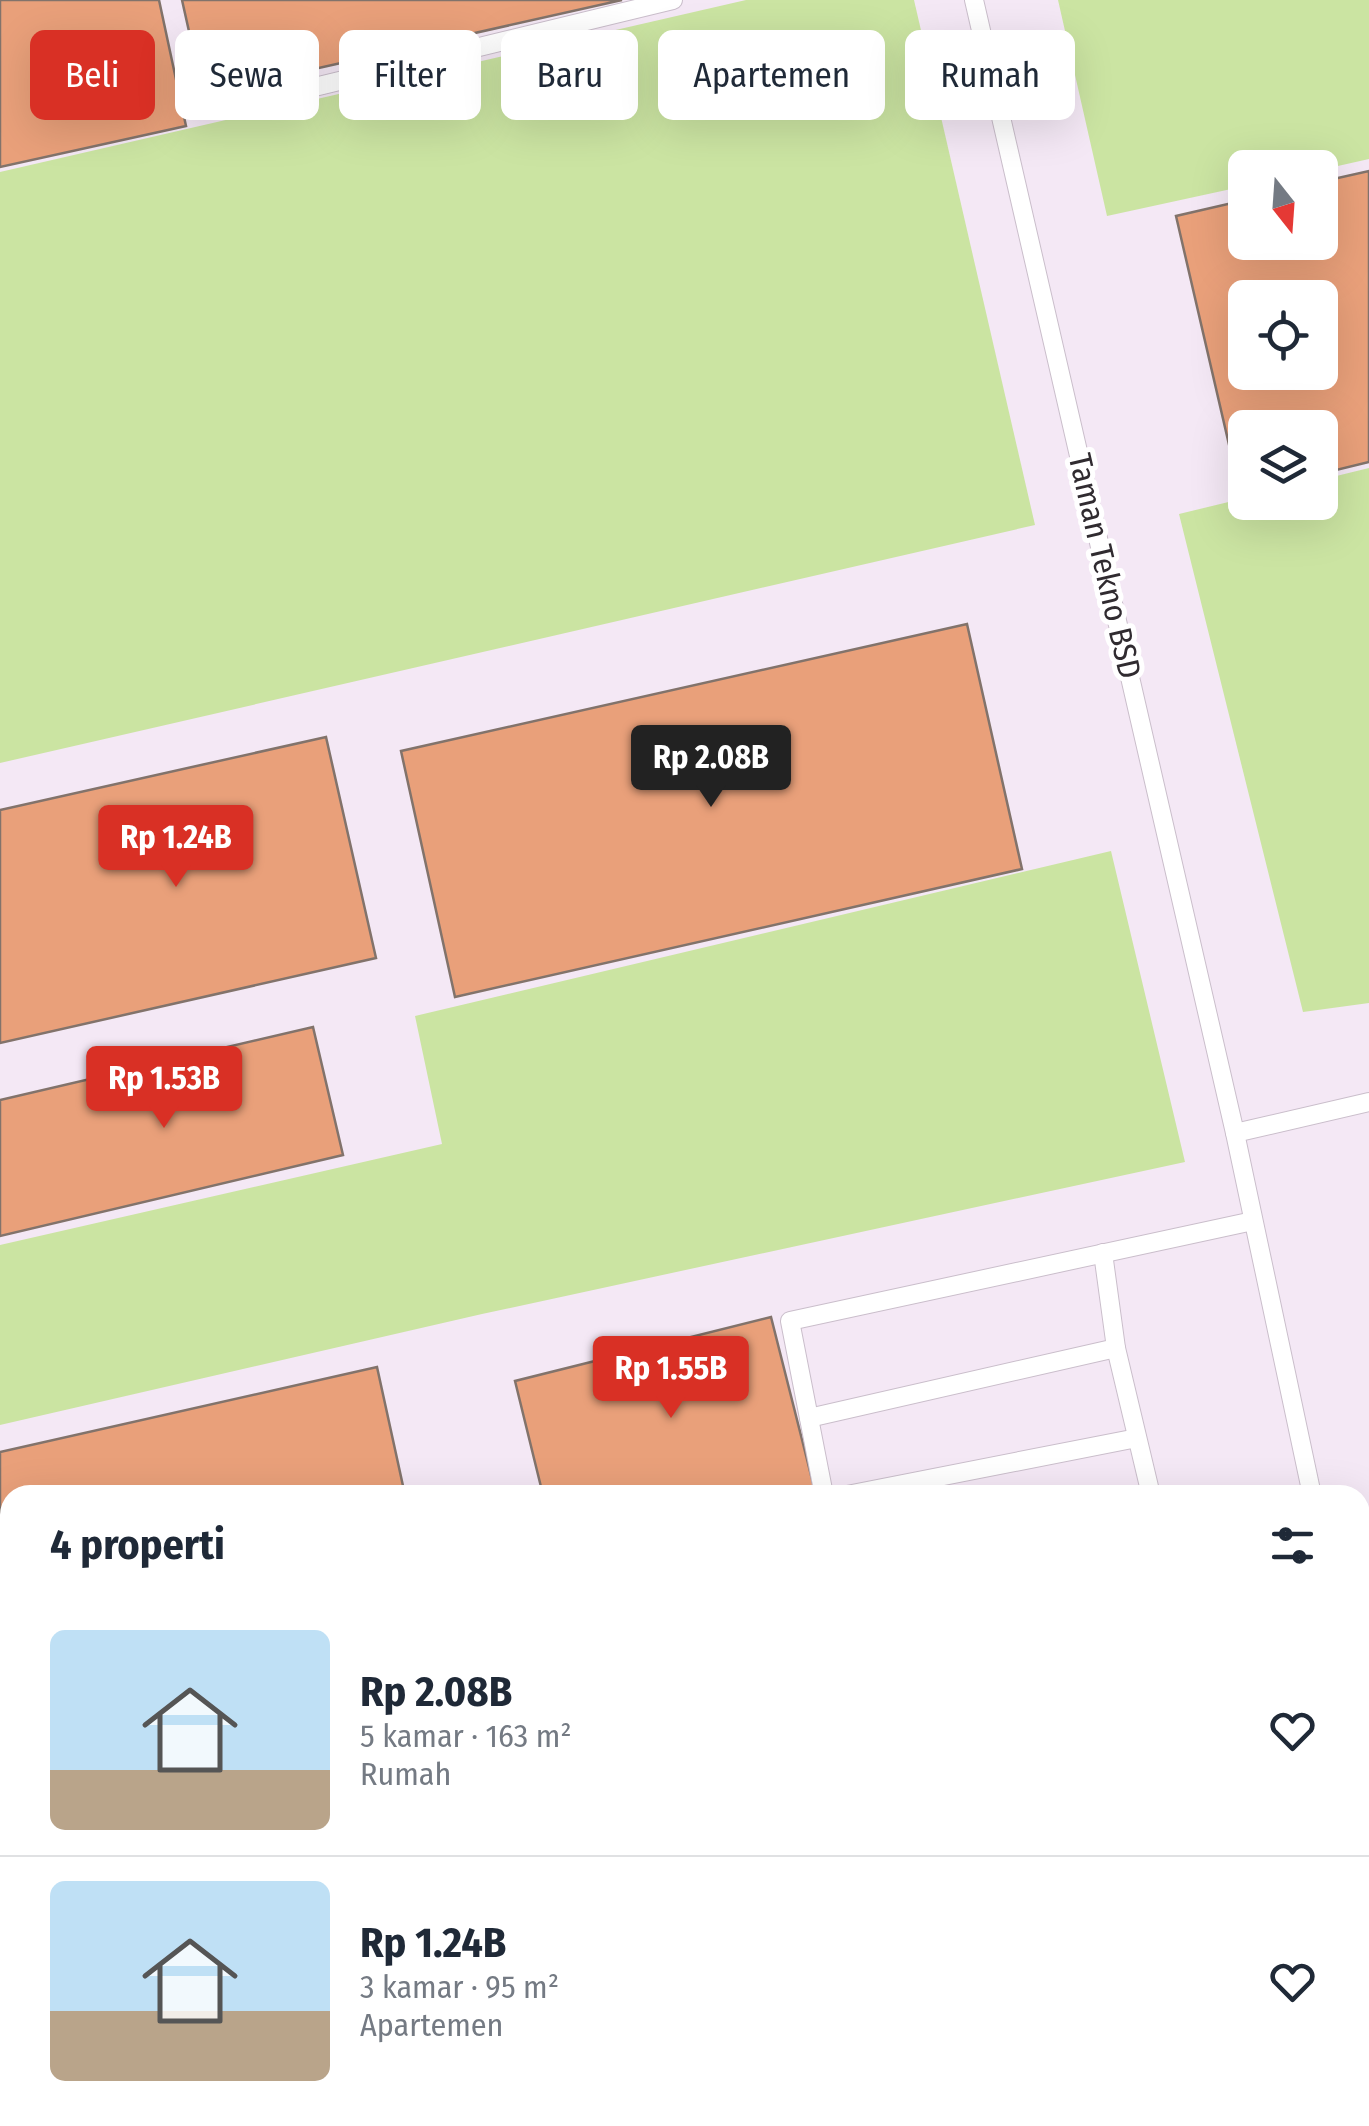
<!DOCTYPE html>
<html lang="id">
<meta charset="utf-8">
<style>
:root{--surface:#fff;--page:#f2f2f3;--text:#1f2937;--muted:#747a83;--line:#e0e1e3;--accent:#d93025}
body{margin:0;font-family:"Fira Sans Condensed",sans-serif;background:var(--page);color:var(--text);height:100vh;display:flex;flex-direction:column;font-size:38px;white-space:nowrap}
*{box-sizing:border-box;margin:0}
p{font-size:32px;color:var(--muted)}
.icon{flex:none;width:55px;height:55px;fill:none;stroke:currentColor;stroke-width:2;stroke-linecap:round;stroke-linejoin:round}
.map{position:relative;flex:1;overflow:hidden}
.sheet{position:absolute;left:0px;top:1485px;width:1370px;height:642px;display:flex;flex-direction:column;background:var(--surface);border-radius:30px 30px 0 0;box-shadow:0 10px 40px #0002}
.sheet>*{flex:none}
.banner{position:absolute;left:30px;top:30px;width:1310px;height:90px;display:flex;gap:20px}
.needle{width:65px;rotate:163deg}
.controls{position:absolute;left:1228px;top:150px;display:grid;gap:20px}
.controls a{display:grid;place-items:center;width:110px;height:110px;border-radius:15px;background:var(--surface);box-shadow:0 10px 40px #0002;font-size:50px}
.price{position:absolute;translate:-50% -85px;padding:0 22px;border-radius:10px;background:var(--accent);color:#fff;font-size:32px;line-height:65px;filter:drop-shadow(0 2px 5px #0008)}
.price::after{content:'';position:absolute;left:50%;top:60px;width:30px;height:22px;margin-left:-15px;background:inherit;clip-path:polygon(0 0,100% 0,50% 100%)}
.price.on{background:#222;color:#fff}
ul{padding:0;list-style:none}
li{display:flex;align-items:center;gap:30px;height:250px;padding:0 50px}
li+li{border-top:2px solid var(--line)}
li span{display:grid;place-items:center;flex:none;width:280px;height:200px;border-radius:15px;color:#555}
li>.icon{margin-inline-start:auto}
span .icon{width:120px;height:120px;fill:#fffc;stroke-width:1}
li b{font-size:42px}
h2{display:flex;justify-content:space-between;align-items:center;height:120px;padding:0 50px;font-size:42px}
.pill{padding:0 35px;border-radius:15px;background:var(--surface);box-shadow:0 10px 40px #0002;font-size:35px;line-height:90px}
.pill.on{background:var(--accent);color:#fff}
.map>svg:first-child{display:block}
.green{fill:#cbe4a2}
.building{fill:#e9a07a;stroke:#82736b;stroke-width:2.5;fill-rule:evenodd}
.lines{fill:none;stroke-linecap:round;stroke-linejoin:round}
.lane-casing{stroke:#cabecb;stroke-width:20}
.lane{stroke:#fff;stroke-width:18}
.labels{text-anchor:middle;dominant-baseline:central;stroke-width:10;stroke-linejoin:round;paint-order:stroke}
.street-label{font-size:32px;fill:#302b30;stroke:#fff}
</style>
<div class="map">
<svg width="1369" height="2126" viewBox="0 0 1369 2126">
<rect width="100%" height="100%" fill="#f4e8f5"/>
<g class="green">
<polygon points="746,0 914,0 1035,525 0,763 0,172"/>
<polygon points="1058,0 1369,0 1369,159 1320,170 1245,168 1245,186 1107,216"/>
<polygon points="1369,468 1369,1003 1303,1012 1179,514 1245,498 1245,502 1320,502 1320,480"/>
<polygon points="1111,851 1185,1162 482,1314 0,1425 0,1245 442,1144 415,1016"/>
</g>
<g class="building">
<polygon points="0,0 159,0 186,126 0,167"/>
<polygon points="182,0 622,0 203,94"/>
<path d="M1369,171V462L1320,474V428H1245V491L1240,492L1176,216L1245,200V242H1320V182ZM1245,298H1320V372H1245Z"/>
<polygon points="967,624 1022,869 455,997 401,751"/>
<polygon points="326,737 376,958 0,1043 0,810"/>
<polygon points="313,1027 343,1155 0,1236 0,1100"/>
<polygon points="771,1317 816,1495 543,1495 515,1381"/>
<polygon points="377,1367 405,1495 10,1495 10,1933 0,1888 0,1452"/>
<polygon points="1028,2118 1084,2118 1086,2126 1015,2126 1014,2121"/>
<polygon points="1089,2118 1151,2118 1153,2126 1091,2126"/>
<polygon points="1155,2118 1208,2118 1210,2126 1157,2126"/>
<polygon points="1212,2118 1301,2118 1303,2126 1214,2126"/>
</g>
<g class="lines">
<g class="lane-casing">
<g id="lane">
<polyline points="974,0 1235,1133 1312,1495"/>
<polyline points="220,110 673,0"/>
<polyline points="1235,1133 1369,1102"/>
<polyline points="1103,1253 1116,1348 1151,1495"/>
<polyline points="809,1418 1116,1348"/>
<polyline points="824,1495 790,1321 1253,1221"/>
<polyline points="847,1495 1137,1438"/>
<polyline points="1360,1719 1369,1760"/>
<polyline points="1360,1956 1369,1954"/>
<polyline points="593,2126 632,2118"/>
</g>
</g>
<use href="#lane" class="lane"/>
</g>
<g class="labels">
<g class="street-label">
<text transform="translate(1105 566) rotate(77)">Taman Tekno BSD</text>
</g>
</g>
</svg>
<div class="controls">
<a><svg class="needle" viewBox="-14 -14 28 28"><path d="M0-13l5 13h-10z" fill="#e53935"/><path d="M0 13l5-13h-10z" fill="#747a83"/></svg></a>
<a><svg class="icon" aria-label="locate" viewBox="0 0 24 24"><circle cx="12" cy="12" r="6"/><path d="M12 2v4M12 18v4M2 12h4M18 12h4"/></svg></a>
<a><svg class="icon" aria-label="layers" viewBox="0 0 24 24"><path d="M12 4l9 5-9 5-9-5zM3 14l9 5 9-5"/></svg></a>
</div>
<b class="price on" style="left:711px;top:810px">Rp 2.08B</b>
<b class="price" style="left:176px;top:890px">Rp 1.24B</b>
<b class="price" style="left:164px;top:1131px">Rp 1.53B</b>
<b class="price" style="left:671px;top:1421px">Rp 1.55B</b>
<div class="banner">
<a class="pill on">Beli</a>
<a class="pill">Sewa</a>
<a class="pill">Filter</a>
<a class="pill">Baru</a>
<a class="pill">Apartemen</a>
<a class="pill">Rumah</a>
</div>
<section class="sheet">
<h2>4 properti<svg class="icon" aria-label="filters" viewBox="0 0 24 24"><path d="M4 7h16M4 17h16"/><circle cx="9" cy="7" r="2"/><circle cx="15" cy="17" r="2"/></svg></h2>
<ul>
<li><span style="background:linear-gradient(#bfe0f5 70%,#b9a48a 0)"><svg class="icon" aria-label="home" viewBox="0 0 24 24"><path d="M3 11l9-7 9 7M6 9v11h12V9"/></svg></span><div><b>Rp 2.08B</b><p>5 kamar · 163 m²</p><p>Rumah</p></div><svg class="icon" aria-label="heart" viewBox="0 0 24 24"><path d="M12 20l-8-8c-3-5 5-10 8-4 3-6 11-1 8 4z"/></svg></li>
<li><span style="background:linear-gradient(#bfe0f5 65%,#b9a48a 0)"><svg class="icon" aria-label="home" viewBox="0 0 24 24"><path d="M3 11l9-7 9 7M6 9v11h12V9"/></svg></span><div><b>Rp 1.24B</b><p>3 kamar · 95 m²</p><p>Apartemen</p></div><svg class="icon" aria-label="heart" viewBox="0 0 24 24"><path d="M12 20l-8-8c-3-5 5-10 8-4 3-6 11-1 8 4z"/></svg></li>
</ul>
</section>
</div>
